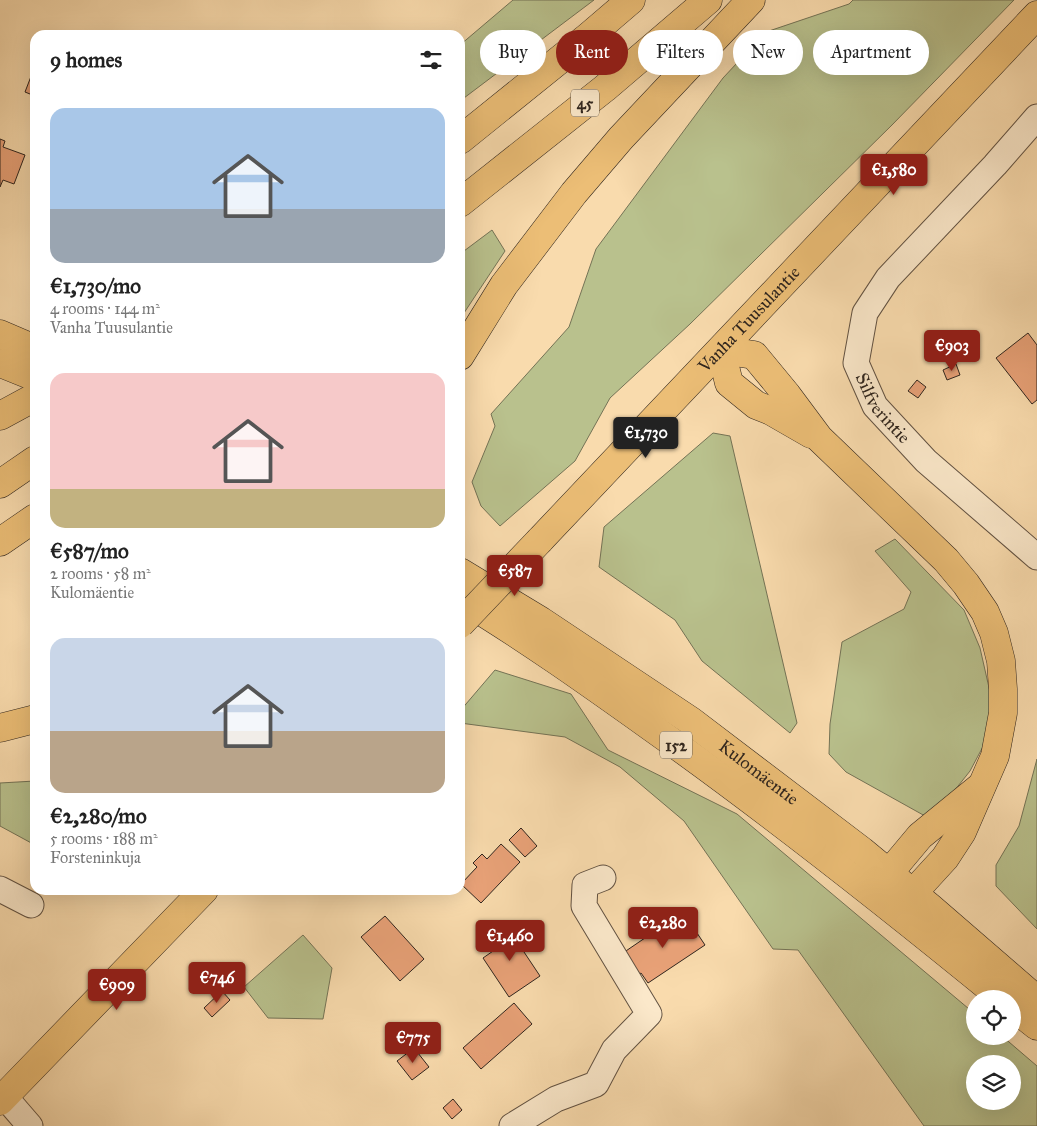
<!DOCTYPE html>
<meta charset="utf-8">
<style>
:root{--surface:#fff;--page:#f2f2f2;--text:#222;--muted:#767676;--accent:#8f2418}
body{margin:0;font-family:"IM FELL Great Primer",serif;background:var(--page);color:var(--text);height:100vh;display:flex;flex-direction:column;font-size:19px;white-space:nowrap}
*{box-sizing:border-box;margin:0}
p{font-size:16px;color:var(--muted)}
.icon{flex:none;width:28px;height:28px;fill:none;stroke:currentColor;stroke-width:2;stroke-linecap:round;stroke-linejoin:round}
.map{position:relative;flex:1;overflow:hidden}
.drawer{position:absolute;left:30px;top:30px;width:435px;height:865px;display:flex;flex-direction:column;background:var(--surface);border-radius:15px;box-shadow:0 5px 20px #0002}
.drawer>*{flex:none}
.guide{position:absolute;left:480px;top:30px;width:475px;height:45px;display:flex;gap:10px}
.fabs{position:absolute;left:966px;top:990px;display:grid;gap:10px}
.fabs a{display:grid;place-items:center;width:55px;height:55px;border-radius:50%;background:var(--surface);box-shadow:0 5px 20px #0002;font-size:25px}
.price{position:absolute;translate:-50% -42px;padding:0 11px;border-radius:5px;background:var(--accent);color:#fff;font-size:16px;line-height:32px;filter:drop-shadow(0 1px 2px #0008)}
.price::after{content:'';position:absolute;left:50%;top:30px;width:15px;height:11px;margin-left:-8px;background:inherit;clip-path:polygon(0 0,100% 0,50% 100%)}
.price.active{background:#222;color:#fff}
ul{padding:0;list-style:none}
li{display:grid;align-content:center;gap:10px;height:265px;padding:0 20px}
li span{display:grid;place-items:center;height:155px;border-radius:15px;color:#555}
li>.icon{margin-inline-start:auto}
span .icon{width:90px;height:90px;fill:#fffc;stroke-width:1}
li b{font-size:21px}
h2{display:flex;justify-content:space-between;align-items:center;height:60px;padding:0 20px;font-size:21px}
.chip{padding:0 18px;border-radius:22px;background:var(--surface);box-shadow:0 5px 20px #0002;font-size:18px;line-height:45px}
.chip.active{background:var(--accent);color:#fff}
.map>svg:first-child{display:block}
.green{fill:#b9c18d;stroke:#747356;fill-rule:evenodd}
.building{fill:#e9a278;stroke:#2f251e}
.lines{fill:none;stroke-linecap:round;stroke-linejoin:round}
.minor-casing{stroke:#625242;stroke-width:27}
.major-casing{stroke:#2f251e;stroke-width:29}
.highway-casing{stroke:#2f251e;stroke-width:29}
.minor{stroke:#fbe8ca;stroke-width:25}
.major{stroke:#ecbe76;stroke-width:28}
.highway{stroke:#ecbe76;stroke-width:28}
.major-bridge-casing{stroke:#2f251e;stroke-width:29;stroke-linecap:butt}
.major-bridge{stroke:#ecbe76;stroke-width:28}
.labels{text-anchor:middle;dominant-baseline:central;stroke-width:5;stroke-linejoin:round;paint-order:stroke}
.shield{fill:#fbe8ca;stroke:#6c6052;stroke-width:1}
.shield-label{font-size:16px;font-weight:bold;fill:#2f251e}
.street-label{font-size:18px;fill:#2f251e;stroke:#fbe8ca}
</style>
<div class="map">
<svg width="1037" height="1126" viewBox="0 0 1037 1126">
<rect width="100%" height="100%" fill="#f9dbad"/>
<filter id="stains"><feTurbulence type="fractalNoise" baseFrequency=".004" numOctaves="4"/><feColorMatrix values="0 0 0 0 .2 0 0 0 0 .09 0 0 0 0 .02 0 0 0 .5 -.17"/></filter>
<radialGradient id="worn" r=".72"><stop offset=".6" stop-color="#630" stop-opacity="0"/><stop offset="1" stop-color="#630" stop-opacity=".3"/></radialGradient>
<g class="green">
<polygon points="513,0 594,0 460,101 460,45"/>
<polygon points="853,0 1014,0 892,125 690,324 610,398 575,461 500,526 481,506 472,482 495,426 491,414 569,327 596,249 723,78 766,32 849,4"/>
<polygon points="492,230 505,251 460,319 460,254"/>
<polygon points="713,433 730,436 797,723 790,733 702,661 675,620 599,567 604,527"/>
<polygon points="895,539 964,610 980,648 992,701 987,739 970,771 943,805 925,816 846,772 829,754 830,724 842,642 904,609 911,592 875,551"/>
<path d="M495,670L571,694L608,750L737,814L975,1014V1036H1002L1037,1066V1126H924L798,950L773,949L684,821L620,767L565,737L460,723V711ZM975,1064H1012V1101H975Z"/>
<polygon points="1037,759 1037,929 996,886 996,865 1019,826"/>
<polygon points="35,781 35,845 0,826 0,783"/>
<polygon points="303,935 332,968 323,1019 268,1018 244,987"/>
</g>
<g class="building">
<polygon points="35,66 35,96 25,92"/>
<polygon points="0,139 5,141 3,147 25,155 14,184 3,180 0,187"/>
<polygon points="1028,333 1037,345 1037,400 1032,404 996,358"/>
<polygon points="956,364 960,375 947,380 943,370"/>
<polygon points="917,380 926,387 918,398 908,391"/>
<polygon points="521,828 537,846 525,857 509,840"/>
<polygon points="501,844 520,862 481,903 461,884 477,867 473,863 482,854 487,859"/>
<polygon points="683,912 705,945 648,983 641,973 635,977 620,955"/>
<polygon points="385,916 424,959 400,981 361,937"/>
<polygon points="506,925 540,976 509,997 483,958 496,949 488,937"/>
<polygon points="222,991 230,1000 212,1017 204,1008"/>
<polygon points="514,1003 532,1024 481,1069 463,1048"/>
<polygon points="414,1048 429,1067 412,1080 397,1061"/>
<polygon points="453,1099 462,1110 452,1119 443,1108"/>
</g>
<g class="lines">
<g class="minor-casing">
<g id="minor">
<path id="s1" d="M1037,117L995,165L888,278L865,313L856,363L875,406L926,461L1037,557"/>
<polyline points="0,889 31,905"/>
<polyline points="5,1097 30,1126"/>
<polyline points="512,1126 556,1099 596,1084 614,1050 649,1014 584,906 585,885 603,878"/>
</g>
</g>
<g class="major-casing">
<g id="major">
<polyline points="0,334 35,349"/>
<polyline points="721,350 754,355 787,395 819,438 946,560 966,584 985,612 994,633 1001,661 1003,689 1003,713 995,756 962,832 945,858 913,893 885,902"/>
<polyline points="721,350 729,383 756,405 771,411 811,434"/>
<polyline points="0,363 35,377"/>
<path id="s2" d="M540,540L1037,15"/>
<path id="s3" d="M460,572L541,621L691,721L862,851L932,909L1037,1000"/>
<path d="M460,598C526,638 588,682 651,727C772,813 888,905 1003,999"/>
<polyline points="886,892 889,873 920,836 980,787"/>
<polyline points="1012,1006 1037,1026"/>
<polyline points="0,1101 204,890"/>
</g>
</g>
<g class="highway-casing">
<g id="highway">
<polyline points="460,140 589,36 631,0"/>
<polyline points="460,203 605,88 708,0"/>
<polyline points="460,356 504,285 574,193 621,138 751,0"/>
<polyline points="0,416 35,397"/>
<polyline points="0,484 35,460"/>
<polyline points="0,542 35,518"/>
<polyline points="0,728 35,719"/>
</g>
</g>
<use href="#minor" class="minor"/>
<use href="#major" class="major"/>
<use href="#highway" class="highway"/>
<g class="major-bridge-casing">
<polyline id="major-bridge" points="460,624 540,540"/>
</g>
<use href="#major-bridge" class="major-bridge"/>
</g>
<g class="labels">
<g class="shield">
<rect x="571" y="89.5" width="28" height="27" rx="4"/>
<rect x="660" y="731.5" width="32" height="27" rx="4"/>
</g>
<g class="shield-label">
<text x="585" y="103">45</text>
<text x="676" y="745">152</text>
</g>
<g class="street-label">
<text stroke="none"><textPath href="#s2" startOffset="304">Vanha Tuusulantie</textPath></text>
<text stroke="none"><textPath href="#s1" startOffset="365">Silfverintie</textPath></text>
<text stroke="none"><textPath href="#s3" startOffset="360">Kulomäentie</textPath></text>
</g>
</g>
<rect width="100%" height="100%" filter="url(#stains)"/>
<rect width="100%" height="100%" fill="url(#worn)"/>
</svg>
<div class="fabs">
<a><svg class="icon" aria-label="locate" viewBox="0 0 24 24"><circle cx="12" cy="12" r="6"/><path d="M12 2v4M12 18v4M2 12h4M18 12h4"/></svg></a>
<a><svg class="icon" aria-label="layers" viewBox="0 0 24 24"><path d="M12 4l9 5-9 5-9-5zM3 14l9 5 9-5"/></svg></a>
</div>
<b class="price" style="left:894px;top:196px">€1,580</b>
<b class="price" style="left:952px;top:372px">€903</b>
<b class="price active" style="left:646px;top:459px">€1,730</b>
<b class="price" style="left:515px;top:597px">€587</b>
<b class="price" style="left:663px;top:949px">€2,280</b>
<b class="price" style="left:510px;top:962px">€1,460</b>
<b class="price" style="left:217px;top:1004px">€746</b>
<b class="price" style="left:117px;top:1011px">€909</b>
<b class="price" style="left:413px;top:1064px">€775</b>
<div class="guide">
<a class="chip">Buy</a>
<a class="chip active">Rent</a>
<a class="chip">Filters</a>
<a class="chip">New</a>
<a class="chip">Apartment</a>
</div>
<section class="drawer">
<h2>9 homes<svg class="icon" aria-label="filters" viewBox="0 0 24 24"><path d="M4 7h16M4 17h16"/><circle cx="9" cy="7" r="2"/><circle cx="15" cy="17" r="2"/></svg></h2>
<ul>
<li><span style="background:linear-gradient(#a9c7e8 65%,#9aa5b1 0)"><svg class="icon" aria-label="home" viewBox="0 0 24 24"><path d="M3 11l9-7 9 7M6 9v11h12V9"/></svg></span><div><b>€1,730/mo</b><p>4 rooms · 144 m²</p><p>Vanha Tuusulantie</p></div></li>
<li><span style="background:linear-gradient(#f6c9c9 75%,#c2b280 0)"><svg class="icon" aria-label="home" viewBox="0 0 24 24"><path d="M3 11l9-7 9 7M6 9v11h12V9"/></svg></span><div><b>€587/mo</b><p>2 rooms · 58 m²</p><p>Kulomäentie</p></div></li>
<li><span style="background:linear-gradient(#c9d6e8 60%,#b9a48a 0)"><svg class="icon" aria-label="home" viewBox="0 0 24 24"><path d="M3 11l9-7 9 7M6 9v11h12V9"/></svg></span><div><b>€2,280/mo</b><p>5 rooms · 188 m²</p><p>Forsteninkuja</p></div></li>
</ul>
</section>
</div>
